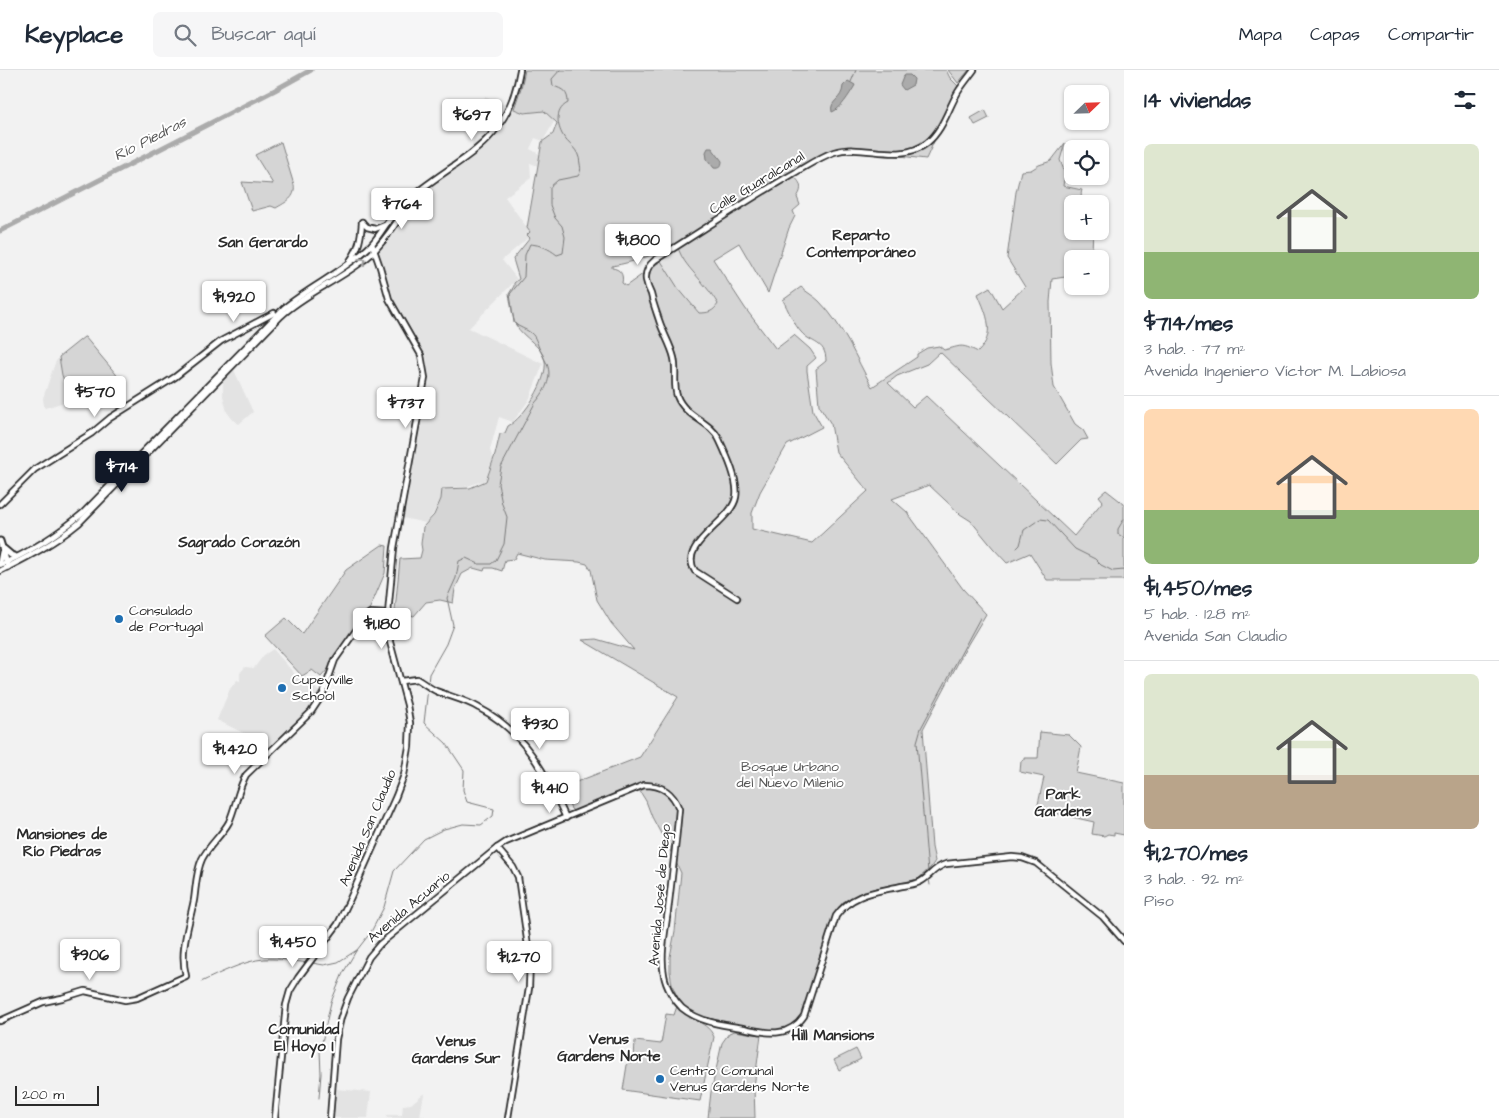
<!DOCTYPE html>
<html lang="es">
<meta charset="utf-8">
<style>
:root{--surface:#fff;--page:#f6f6f7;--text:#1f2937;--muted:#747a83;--line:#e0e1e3;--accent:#111827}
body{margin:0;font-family:"Architects Daughter",sans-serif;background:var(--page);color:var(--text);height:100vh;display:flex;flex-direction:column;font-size:19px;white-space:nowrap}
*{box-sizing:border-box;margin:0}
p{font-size:16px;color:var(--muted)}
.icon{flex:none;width:28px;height:28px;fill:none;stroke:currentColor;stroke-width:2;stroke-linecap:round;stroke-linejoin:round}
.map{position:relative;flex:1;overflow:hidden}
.panel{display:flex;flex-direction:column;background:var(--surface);width:375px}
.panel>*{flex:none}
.needle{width:32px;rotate:67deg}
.fabs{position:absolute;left:1064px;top:15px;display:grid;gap:10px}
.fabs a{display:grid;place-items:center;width:45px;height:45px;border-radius:8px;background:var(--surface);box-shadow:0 1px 4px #0004;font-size:25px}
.scale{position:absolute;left:15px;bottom:12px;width:84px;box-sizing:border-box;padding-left:5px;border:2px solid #2b2b2b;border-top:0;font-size:14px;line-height:18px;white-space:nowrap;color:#2b2b2b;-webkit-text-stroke:4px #fff;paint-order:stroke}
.price{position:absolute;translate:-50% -42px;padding:0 11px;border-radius:5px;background:#fff;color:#222;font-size:16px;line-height:32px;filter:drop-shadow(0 1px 2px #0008)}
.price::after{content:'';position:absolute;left:50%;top:30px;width:15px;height:11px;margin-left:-8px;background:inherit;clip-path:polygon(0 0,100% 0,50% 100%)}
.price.selected{background:var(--accent);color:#fff}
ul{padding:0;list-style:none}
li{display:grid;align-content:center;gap:10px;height:265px;padding:0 20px}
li+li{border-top:1px solid var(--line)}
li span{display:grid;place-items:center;height:155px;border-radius:8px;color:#555}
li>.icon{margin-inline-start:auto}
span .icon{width:90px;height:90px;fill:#fffc;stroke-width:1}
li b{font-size:21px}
h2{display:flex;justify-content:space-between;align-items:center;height:60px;padding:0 20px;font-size:21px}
header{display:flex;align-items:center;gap:30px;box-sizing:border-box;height:70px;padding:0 25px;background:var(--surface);border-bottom:1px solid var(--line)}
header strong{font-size:24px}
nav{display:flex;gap:28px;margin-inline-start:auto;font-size:18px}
.search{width:350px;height:45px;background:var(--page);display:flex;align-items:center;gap:12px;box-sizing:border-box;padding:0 18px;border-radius:8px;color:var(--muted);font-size:19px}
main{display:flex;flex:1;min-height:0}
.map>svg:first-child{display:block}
.built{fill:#e3e3e3}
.green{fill:#d5d5d5;stroke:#808080;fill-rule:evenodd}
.water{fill:#ababab;stroke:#787878}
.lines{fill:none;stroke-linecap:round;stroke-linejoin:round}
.stream{stroke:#787878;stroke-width:1}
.river{stroke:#ababab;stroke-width:5}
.secondary-casing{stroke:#2b2b2b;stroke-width:8}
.primary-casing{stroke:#2b2b2b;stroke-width:9}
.secondary{stroke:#fff;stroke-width:4.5}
.primary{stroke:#fff;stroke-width:5}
.oneway{stroke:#a0a0a0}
.poi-dot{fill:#1f6fb2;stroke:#fff;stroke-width:2}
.labels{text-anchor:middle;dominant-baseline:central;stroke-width:4;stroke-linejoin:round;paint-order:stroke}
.street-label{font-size:14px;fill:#2b2b2b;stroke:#fff}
.poi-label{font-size:14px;fill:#2b2b2b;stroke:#fff;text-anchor:start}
.park-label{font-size:14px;fill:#565656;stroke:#fff}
.water-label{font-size:15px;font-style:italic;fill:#585858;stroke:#fff}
.neighbourhood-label{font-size:15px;font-weight:bold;fill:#2b2b2b;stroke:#fff}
</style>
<header>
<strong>Keyplace</strong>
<div class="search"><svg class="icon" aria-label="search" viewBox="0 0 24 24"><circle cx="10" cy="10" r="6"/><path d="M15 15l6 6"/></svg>Buscar aquí</div>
<nav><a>Mapa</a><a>Capas</a><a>Compartir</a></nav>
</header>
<main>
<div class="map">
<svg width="1124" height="1048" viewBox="0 0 1124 1048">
<rect width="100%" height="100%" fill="#f2f2f2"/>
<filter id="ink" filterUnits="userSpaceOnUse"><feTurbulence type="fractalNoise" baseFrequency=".02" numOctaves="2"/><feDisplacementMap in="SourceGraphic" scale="10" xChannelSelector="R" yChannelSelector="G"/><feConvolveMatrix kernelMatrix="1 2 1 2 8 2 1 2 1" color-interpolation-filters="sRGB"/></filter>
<g filter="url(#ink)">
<g class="built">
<polygon points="485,26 524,43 544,41 555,50 543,71 535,68 530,79 541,85 538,96 530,93 531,108 505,127 530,162 526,165 528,168 502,190 517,209 469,258 543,294 529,330 513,352 499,347 490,380 493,389 486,410 465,417 442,419 441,429 433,444 426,453 403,448 427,307 426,285 393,227 379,181 419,127 470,82"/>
<polygon points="679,179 689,198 706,217 718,234 714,240 708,243 699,243 678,218 668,203 661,191"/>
<polygon points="59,287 62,305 71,330 45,338 44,337 43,328 55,293"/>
<polygon points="234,300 253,342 239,354 233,350 227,342 223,326 223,312 224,309"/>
<polygon points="273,579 300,610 305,608 321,624 296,652 269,676 217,650 230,619 237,610 240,611 240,603 245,597 254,598 264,585"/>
<polygon points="335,1019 371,1022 368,1048 333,1048"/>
<polygon points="423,1024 424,1024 420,1046 432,1048 387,1048 387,1045 402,1045 403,1035 411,1034"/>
</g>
<g class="green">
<path d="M525,0H946L950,8L959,17L926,89L847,80H832L790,105C800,109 804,118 797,127L800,135L793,141L795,146L789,158L768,223L739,173L713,189L745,238L776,279L794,265L810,279L816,288L807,296V301L813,341L822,357L787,375L760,422L752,443V459L812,473L868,421L836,382L831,354L819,335L816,299L826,291C826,271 811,274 801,262C795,256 787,238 783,230L801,217C806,222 814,226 819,231C843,255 856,288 872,317L917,287V284L927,278L939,276L944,280C962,276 960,273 978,282C996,264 987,245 978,224L990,217L1002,238L1025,217L1007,188L1016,122L1021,101L1031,100L1039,95L1051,91L1065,73L1060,90L1065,103L1063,116L1082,120C1080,125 1083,129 1079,134H1072V161H1093L1092,180L1088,185V189H1072V206L1052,209L1050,232L1051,293L1054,317L1075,354L1083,360L1088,369L1081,370L1057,394L940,282L927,294L897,306L888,313L913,337L926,326L1074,466L1103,431L1099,426L1106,420L1124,434V510H1047L1030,483L1007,493L993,478L971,451L960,444L929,415L892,429L907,442L963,519L986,544L968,574L923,659L932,777L935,791L931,797L918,809L864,821L843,832L834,846L802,945L795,954L785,959L770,960L696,946L680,933L672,915L670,902V887L675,861L681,803L673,786L652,747L646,731L636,715L575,742L571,739L561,718L640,687L678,627L582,570L596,569L634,580L611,553L597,530L591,500L587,494L579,492L545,490L517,483L514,489L505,490L502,501L493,498H485L484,501L473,498L462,504L455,519L453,533L440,530L426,532L414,546L395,541L400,489L420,488L422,480L421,474L423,457L434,445L441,429L442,419L470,418L486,411L495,385L500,364L505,363L508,356C524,348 548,310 545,291C542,275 523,268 516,255C512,247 511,233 509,224L514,216V213L519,209L513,189L530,168L527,165L530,162L527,158L542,72L553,64L557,53L544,41L524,43L514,39L521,18ZM677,174C681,192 695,203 706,217C711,223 714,228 718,234C713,242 708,243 699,243L678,218L661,191L626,216L622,213C624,204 620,199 612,198V196C635,192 656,184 677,174Z"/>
<polygon points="948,0 969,0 958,13"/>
<polygon points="985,40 989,48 975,55 971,48"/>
<path d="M281,72L294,115C296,128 286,132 276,138L271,136L252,141L242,112L273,114L255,85Z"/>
<polygon points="84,267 85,267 116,304 119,311 96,323 71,330 62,305 59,287"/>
<polygon points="382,475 387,476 385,503 370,538 328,599 321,607 312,600 302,606 265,566 286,548 302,564 346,500"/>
<polygon points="1040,662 1069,665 1081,677 1076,703 1124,713 1124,765 1114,763 1114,765 1108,764 1104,766 1092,764 1094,752 1037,739 1044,707 1020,702 1021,691 1024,690 1024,688 1038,688"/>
<path d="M677,936C682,940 687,945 693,948C702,954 710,957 714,967L700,1031L623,1020L627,995L634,989L635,971L661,974L666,944L674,945Z"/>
<polygon points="734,961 761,965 754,1017 755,1048 708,1048 711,1022 722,973 729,963"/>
<polygon points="856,979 861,989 839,1000 834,990"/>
</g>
<g class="water">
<polygon points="904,5 910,5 914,9 913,15 904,20 900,15"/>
<path d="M848,11L855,15L854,17C849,25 841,39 832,42C829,30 842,31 843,16Z"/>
<path d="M708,78H712L722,91C722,96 719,99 714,98L707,89L706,82Z"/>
</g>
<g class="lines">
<g class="stream">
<polyline points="851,12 856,0"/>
<polyline points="1124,449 1118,459 1118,464 1124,468"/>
<polyline points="1017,478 1020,475 1024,460 1040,449 1048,450 1075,479 1095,489 1101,495 1113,501 1124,500"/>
<path d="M428,614L429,604L446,574L453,555L447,528L456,508L459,491L466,488L479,494H491L496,490L504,474L507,447L502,434L498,414L501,397L535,333C544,323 553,308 547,294C545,289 542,285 540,280C537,274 536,267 531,263C526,259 520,258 514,253L510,224L524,207L525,185L530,174C541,175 548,178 557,185L563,183L565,167L562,156L555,148L550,135V117L558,110L578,106C581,101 581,99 580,94C579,77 568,76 562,64C556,52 556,39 568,33C568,22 563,19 553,16L552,9L560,0"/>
<polyline points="928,802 917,672 921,658 980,548"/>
<polyline points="929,809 930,815"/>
<polyline points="312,893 324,895 338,892 357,880 371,862 384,837 394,801 424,769 444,759 463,754 481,755 493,746 494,739 467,732 463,720 464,700 446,673 424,653 428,618"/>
<path d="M201,912C218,904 246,890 264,889C279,888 293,891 308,893"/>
<polyline points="319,1028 321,1004 320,981 331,932 343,903 356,881"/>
</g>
<polyline class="river" points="0,161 275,20 311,0"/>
<g class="secondary-casing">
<g id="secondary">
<polyline points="362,152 367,157 375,159 385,155"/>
<path d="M350,191C359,179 361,167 362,152"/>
<polyline points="0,434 35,399 92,363 110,348 175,307 221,271 274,243"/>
<path d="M0,495C30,482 58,464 83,443L284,238C311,216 343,202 368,178C382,165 389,145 404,133C456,87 507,79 520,0"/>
<path d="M0,501C28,487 55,473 79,453L281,246C306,223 338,211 364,190C380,178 401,148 410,129"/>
<path d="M737,528L695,501C677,474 732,452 736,427C739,411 726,384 719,369C710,351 685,347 677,326C673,314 677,301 674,288C671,275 663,263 659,250C656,241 653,233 651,224C649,220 647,215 646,210C645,202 649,195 655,190C700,162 744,132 791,105C804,98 819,87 834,82C864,73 900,94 927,73C943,60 948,39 958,22C963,14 969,7 974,0"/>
<path d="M401,611L417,609C423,613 430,618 436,621C451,627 466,630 479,638C523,660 547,705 566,748"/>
<polyline points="497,778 513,797 518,807 530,890 529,918 508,1048"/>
<path d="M0,951L43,932L62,928L85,921L125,930L137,928L186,906C179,880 189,856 194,830C196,817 196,802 202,789C209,775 222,765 229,752C236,736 238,719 246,705L311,642L323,624L335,590L366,546L370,543L388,544"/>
<polyline points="275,1048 286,935 290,921 298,908 338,854 349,831 396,726 404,705 409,677 410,653 407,635 390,572 388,544 394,478 425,308 421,285 389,229 380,197 372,174"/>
<path d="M330,1048L336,969L341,947L348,928L369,887L380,874L497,778L506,772L644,715C662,715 673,722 679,739C676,773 672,807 668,841C665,862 660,885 664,905C666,917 674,930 682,938C699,952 722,955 743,958C767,963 788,969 804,946L836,846C852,823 876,822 902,816C907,815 912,815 917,813C928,810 932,798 946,794L1012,787L1022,788L1036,793L1103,847L1124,871"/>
</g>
</g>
<g class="primary-casing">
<g id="primary">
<polyline points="0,471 8,497"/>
<polyline points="4,479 11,485 16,487"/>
<polyline points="0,492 2,482"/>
</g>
</g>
<use href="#secondary" class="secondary"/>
<use href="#primary" class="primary"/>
</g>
<defs><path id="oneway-chevron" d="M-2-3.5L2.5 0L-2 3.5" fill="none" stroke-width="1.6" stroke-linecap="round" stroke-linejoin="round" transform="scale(1.25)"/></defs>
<use class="oneway" href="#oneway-chevron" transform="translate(363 191) rotate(-38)"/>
</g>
<g class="poi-dot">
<circle cx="119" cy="549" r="5"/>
<circle cx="282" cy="618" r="5"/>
<circle cx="660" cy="1009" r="5"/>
</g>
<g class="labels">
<g class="street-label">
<text transform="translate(757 113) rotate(-31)">Calle Guaralcanal</text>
<text transform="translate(368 758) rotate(-67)">Avenida San Claudio</text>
<text transform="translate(660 825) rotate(-85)">Avenida José de Diego</text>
<text transform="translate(409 837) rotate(-40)">Avenida Acuario</text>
</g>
<g class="poi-label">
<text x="129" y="541">Consulado<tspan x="129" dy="16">de Portugal</tspan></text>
<text x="292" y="610">Cupeyville<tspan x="292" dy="16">School</tspan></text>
<text x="670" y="1001">Centro Comunal<tspan x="670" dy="16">Venus Gardens Norte</tspan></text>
</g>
<g class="park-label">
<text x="790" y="697">Bosque Urbano<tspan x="790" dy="16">del Nuevo Milenio</tspan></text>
</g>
<g class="water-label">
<text transform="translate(150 69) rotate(-27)">Río Piedras</text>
</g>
<g class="neighbourhood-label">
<text x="861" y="165">Reparto<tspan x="861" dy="17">Contemporáneo</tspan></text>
<text x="263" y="172">San Gerardo</text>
<text x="239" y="472">Sagrado Corazón</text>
<text x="1063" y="724">Park<tspan x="1063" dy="17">Gardens</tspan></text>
<text x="62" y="764">Mansiones de<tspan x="62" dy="17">Río Piedras</tspan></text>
<text x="304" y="959">Comunidad<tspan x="304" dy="17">El Hoyo I</tspan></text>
<text x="833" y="965">Hill Mansions</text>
<text x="609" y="969">Venus<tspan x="609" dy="17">Gardens Norte</tspan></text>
<text x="456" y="971">Venus<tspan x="456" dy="17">Gardens Sur</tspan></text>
</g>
</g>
</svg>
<div class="fabs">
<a><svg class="needle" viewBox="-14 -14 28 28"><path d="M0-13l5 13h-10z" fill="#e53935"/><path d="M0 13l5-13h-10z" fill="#747a83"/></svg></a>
<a><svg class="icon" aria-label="locate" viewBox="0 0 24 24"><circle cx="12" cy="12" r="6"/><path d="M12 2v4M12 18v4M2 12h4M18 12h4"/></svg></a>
<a>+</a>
<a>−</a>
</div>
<div class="scale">200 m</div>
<b class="price" style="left:472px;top:71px">$697</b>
<b class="price" style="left:402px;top:160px">$764</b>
<b class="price" style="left:638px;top:196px">$1,800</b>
<b class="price" style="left:234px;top:253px">$1,920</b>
<b class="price" style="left:95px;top:348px">$570</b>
<b class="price" style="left:406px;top:359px">$737</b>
<b class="price selected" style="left:122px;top:423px">$714</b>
<b class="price" style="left:382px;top:580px">$1,180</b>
<b class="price" style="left:540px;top:680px">$930</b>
<b class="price" style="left:235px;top:705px">$1,420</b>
<b class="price" style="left:550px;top:744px">$1,410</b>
<b class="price" style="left:293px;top:898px">$1,450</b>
<b class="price" style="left:90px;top:911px">$906</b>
<b class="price" style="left:519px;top:913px">$1,270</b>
</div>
<section class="panel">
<h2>14 viviendas<svg class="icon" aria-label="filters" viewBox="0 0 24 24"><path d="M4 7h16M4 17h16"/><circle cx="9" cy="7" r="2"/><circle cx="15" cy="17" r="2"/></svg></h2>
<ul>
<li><span style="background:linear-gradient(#dfe7d0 70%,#8fb573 0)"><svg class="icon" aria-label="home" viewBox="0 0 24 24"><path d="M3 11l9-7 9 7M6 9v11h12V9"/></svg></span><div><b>$714/mes</b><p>3 hab. · 77 m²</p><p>Avenida Ingeniero Víctor M. Labiosa</p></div></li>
<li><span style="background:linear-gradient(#ffd9b3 65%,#8fb573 0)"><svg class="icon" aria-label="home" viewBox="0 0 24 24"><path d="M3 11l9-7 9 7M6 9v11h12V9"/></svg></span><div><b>$1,450/mes</b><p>5 hab. · 128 m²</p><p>Avenida San Claudio</p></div></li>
<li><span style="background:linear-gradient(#dfe7d0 65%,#b9a48a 0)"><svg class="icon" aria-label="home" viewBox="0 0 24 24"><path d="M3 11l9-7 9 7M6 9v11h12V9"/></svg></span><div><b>$1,270/mes</b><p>3 hab. · 92 m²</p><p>Piso</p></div></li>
</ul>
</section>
</main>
